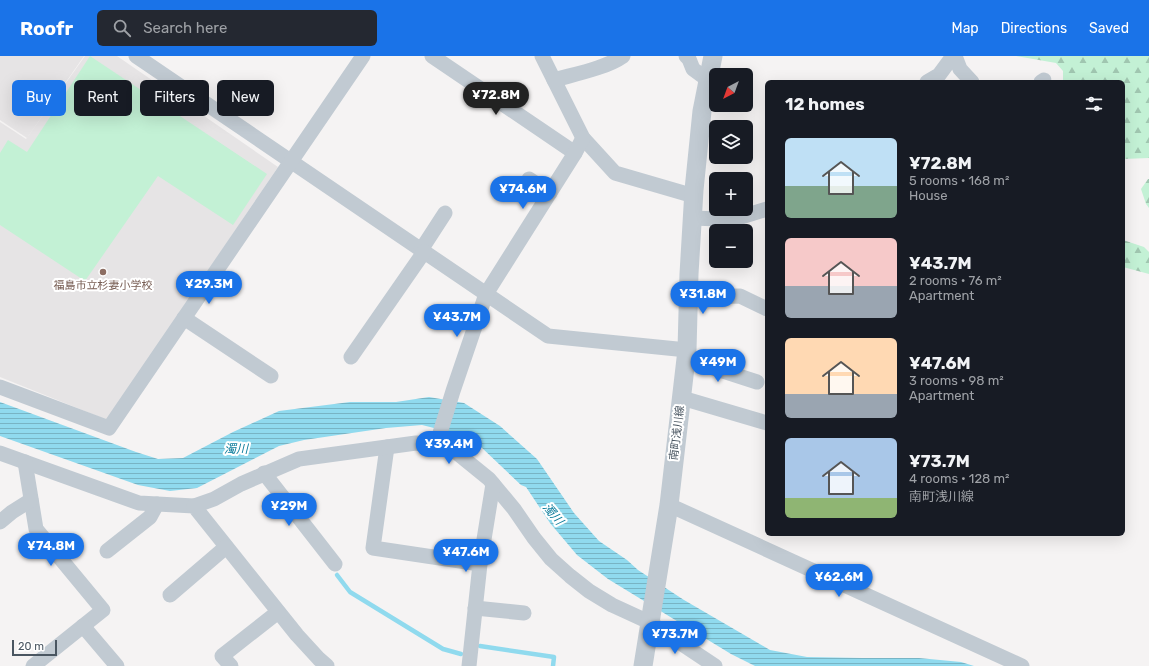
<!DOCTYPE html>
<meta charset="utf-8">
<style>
:root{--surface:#171b24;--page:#242831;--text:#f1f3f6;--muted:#9ea1a6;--accent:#1a73e8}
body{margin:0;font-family:Rubik,"Noto Sans JP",sans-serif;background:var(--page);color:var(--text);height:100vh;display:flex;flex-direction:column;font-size:15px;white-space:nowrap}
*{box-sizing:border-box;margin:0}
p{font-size:13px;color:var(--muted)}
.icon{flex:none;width:22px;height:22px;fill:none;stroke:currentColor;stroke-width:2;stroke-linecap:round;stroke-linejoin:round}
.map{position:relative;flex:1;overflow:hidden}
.sheet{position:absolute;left:765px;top:24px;width:360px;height:456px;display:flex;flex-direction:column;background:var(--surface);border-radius:6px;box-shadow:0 4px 16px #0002}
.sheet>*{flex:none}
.banner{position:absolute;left:12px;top:24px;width:380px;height:36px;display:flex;gap:8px}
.needle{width:26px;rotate:221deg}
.fabs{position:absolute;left:709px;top:12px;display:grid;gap:8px}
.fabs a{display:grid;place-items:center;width:44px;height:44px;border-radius:6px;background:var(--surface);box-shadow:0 4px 16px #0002;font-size:20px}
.scale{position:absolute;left:12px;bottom:10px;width:45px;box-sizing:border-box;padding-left:4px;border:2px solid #4a5661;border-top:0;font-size:11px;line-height:14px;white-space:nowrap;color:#4a5661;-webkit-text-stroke:3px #fff;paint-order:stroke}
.price{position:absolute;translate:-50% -34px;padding:0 9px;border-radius:14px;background:var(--accent);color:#fff;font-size:13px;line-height:26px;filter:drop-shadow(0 1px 2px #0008)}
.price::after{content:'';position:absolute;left:50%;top:24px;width:12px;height:9px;margin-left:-6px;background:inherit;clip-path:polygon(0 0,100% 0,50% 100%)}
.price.active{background:#222;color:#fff}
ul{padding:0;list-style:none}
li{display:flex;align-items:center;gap:12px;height:100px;padding:0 20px}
li span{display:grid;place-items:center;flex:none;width:112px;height:80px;border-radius:6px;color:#555}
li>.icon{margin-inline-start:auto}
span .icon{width:48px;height:48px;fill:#fffc;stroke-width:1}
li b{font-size:17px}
h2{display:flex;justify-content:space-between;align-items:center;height:48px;padding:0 20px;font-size:17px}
.chip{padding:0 14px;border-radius:6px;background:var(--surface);box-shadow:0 4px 16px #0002;font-size:14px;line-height:36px}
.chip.active{background:var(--accent);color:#fff}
header{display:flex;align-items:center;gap:24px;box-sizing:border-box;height:56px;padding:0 20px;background:var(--accent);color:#fff}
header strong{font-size:19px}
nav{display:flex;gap:22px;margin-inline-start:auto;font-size:14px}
.search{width:280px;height:36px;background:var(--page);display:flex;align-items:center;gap:10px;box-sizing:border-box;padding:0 14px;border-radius:6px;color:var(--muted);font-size:15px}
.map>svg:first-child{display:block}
.education{fill:#e6e4e5}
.green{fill:#c3f1d5}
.forest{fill:url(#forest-firs)}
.water{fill:url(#water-rules)}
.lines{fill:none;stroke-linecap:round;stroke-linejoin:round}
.stream{stroke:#90daee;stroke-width:4.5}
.minor{stroke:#c1cad2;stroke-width:15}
.tertiary{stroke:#c1cad2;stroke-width:19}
.education-dot{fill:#8d6e63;stroke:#fff;stroke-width:1.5}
.labels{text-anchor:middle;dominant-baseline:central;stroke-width:4;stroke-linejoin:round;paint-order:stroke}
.education-label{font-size:11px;fill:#785e54;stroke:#fff}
.street-label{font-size:11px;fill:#4a5661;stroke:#fff}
.water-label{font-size:12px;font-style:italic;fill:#0c7c9b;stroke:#fff}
</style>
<header>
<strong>Roofr</strong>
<div class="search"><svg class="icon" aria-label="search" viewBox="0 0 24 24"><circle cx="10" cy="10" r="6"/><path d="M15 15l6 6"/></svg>Search here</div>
<nav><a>Map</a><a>Directions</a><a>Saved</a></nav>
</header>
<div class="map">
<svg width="1149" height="610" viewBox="0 0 1149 610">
<defs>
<pattern id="forest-firs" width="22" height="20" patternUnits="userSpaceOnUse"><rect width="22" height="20" fill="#c3f1d5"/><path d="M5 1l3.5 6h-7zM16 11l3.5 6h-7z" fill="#a0c6b0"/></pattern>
<pattern id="water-rules" width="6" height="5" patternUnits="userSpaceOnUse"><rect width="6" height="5" fill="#90daee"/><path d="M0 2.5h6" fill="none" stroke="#78b4c4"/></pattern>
</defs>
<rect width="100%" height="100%" fill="#f5f3f3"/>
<g class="education">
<polygon points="0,0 84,0 27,82 0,64"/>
<polygon points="85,0 117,0 278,111 107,364 0,321 0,66 26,83"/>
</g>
<polygon class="green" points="90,0 267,118 233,169 158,120 85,225 0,169 0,97 8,84 27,96"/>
<g class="forest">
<polygon points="1016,0 1149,0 1149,102 1123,103 1123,26 1061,26 1063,24 1063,15 1056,7"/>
<polygon points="1148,123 1149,123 1149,152 1146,148 1141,133"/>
<polygon points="1123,184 1144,191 1149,196 1149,218 1123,211"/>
</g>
<polygon class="water" points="429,341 464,347 500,370 537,403 574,457 599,485 627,504 638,514 684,544 770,594 807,601 862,602 919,602 961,606 974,610 755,610 731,598 608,523 577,499 550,467 526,431 521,429 481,391 462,379 422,369 386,372 304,384 279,390 197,432 170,435 138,429 0,380 0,346 136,396 158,403 183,402 233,376 279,355 350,346 396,346"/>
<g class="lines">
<g class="stream">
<polyline points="337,519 350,536 443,593 461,598"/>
<polyline points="480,590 554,601 553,610"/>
</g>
<g class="minor">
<polyline points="136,0 548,280 687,294"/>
<polyline points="432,0 575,97"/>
<polyline points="542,0 583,82 615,117 694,140"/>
<polyline points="686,0 689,3 693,13 708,24"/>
<polyline points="955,0 960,13 972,26"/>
<path d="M554,24C575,18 606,12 623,0"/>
<polyline points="927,26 939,19 953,0"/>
<polyline points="1041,26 1044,24"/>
<polyline points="529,123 550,137"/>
<polyline points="692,162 719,163 741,161 767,153"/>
<polyline points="421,194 445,157"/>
<polyline points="688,241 740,240 767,253"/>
<polyline points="184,262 271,320"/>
<polyline points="351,301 424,196"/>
<polyline points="686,303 757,326"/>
<polyline points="0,331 109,372 363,0"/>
<polyline points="682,342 767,367"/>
<polyline points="436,390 453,335 486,238 575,97 583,82"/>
<polyline points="387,391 373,492 480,508"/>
<polyline points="0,397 139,447 194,450 297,579 319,603 327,610"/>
<polyline points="25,406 36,473 103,554 33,610"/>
<polyline points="264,417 335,508"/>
<polyline points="669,449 1022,610"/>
<polyline points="194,450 214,443 241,428 299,403 416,387 436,390 457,397 489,423 514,453 534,482 551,503 570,520 589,535 612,549 649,566 715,610"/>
<polyline points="0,466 12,456 31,444"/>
<polyline points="107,495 150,461 157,448"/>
<polyline points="170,539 226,491"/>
<polyline points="475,552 524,557"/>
<polyline points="83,570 117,610"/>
<polyline points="231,610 222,600 278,556"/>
<polyline points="469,610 480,508 493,428"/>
</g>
<polyline class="tertiary" points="643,610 669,449 687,294 689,218 694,134 702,55 713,0"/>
</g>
<circle class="education-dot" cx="103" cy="216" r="4"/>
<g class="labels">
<g class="education-label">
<text x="103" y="229">福島市立杉妻小学校</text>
</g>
<g class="street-label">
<text transform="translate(677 377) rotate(-83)">南町浅川線</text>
</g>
<g class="water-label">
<text x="236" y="393">濁川</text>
<text transform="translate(553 458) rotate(50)">濁川</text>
</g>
</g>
</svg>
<div class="fabs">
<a><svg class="needle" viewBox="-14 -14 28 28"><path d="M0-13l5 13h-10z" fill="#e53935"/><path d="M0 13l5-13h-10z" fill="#9ea1a6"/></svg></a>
<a><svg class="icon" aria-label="layers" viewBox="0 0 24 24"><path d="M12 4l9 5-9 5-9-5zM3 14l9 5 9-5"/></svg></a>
<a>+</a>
<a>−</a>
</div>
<div class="scale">20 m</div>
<b class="price active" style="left:496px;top:60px">¥72.8M</b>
<b class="price" style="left:523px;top:154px">¥74.6M</b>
<b class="price" style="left:209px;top:249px">¥29.3M</b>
<b class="price" style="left:703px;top:259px">¥31.8M</b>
<b class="price" style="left:457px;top:282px">¥43.7M</b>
<b class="price" style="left:718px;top:327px">¥49M</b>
<b class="price" style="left:449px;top:409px">¥39.4M</b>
<b class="price" style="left:289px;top:471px">¥29M</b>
<b class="price" style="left:51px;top:511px">¥74.8M</b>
<b class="price" style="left:466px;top:517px">¥47.6M</b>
<b class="price" style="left:839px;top:542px">¥62.6M</b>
<b class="price" style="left:675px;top:599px">¥73.7M</b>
<div class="banner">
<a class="chip active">Buy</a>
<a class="chip">Rent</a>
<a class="chip">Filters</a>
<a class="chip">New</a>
</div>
<section class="sheet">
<h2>12 homes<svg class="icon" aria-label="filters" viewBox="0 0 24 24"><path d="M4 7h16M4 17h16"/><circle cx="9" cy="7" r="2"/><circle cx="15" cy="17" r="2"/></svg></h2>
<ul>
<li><span style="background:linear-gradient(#bfe0f5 60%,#7fa58c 0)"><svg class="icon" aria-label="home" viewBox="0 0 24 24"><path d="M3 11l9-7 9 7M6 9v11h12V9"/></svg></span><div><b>¥72.8M</b><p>5 rooms · 168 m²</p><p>House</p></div></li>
<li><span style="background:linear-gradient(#f6c9c9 60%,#9aa5b1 0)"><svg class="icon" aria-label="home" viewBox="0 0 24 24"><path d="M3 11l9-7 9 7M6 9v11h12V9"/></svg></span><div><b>¥43.7M</b><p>2 rooms · 76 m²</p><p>Apartment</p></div></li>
<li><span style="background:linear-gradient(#ffd9b3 70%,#9aa5b1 0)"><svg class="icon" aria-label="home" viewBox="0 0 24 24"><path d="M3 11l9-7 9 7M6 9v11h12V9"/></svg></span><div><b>¥47.6M</b><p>3 rooms · 98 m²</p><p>Apartment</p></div></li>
<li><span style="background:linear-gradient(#a9c7e8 75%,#8fb573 0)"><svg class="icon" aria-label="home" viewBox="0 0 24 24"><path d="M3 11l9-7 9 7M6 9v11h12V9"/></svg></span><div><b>¥73.7M</b><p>4 rooms · 128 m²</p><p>南町浅川線</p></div></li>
</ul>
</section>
</div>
